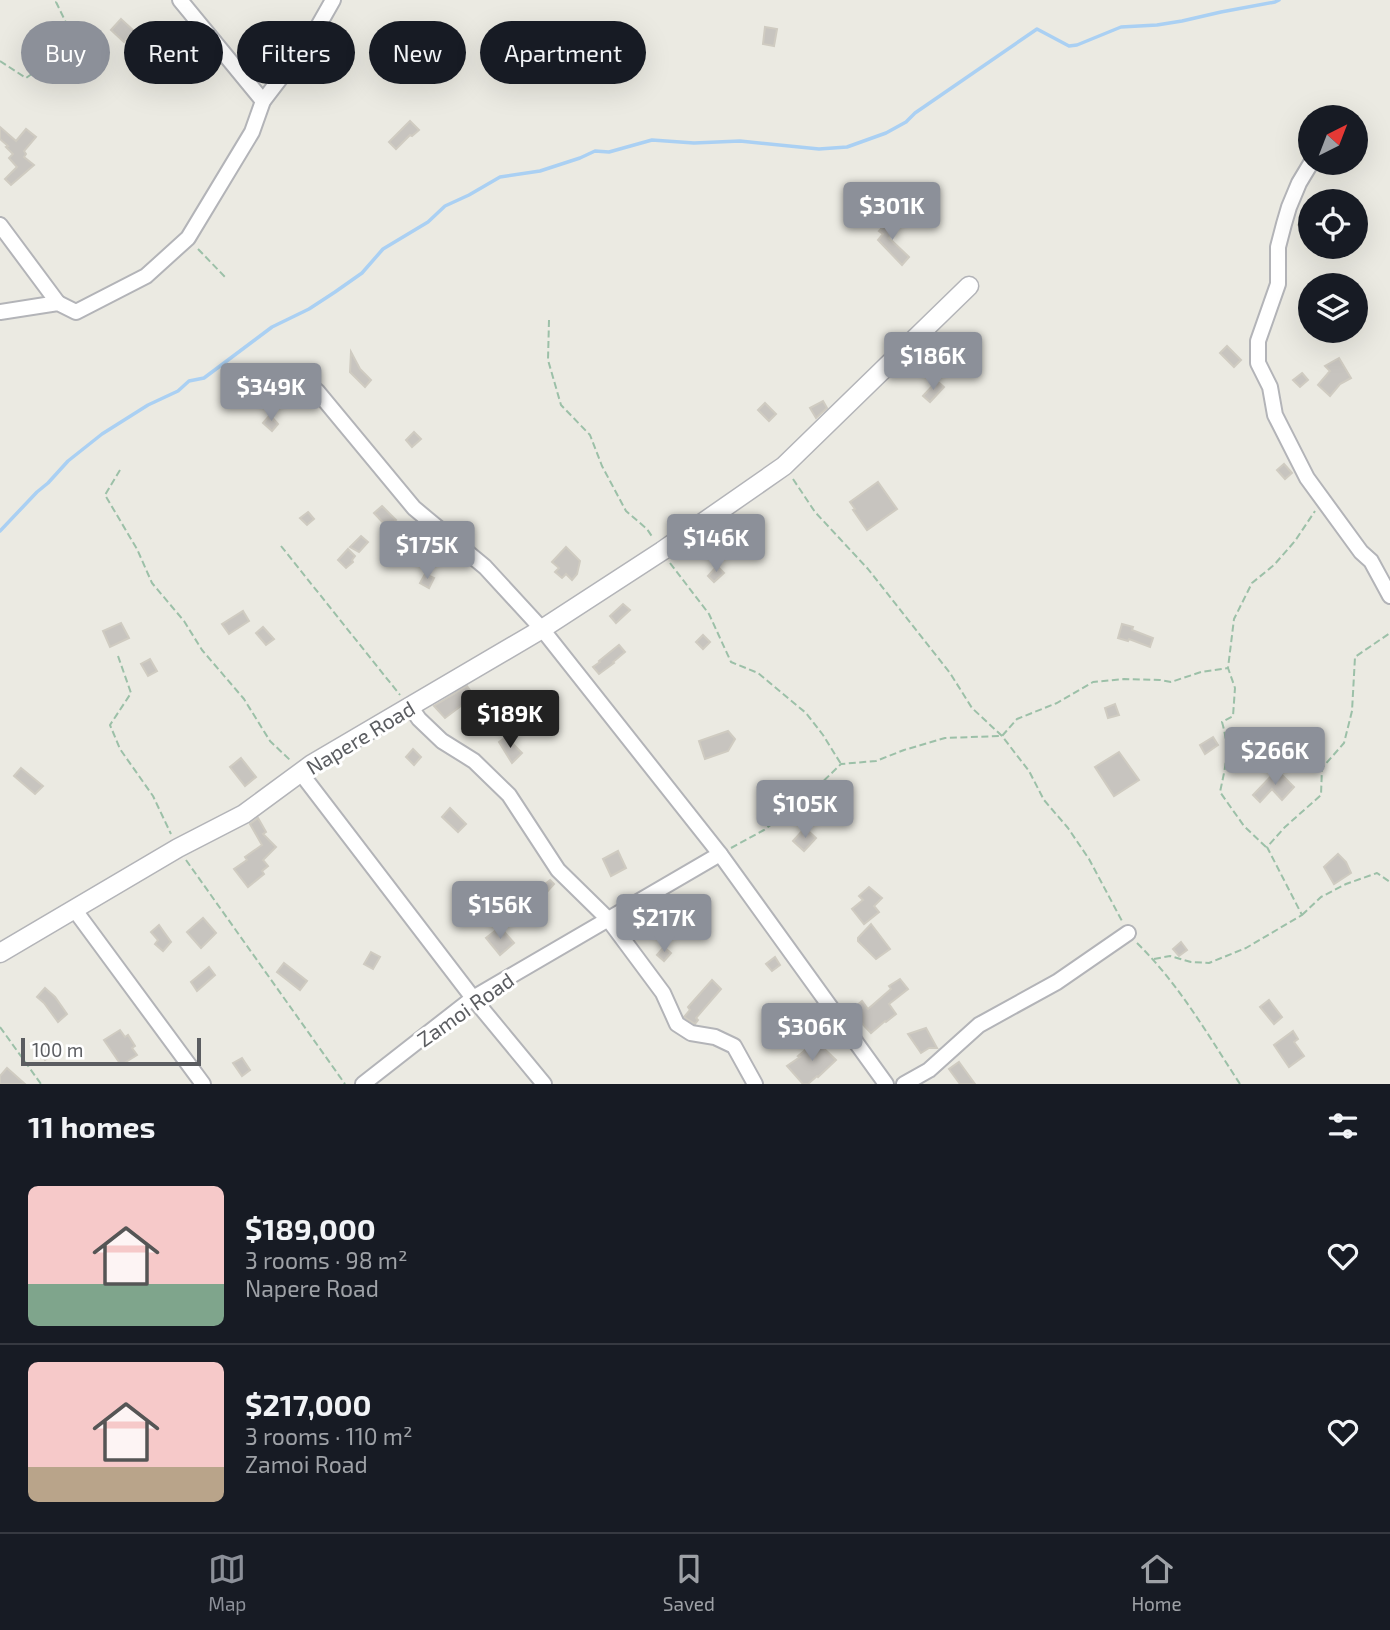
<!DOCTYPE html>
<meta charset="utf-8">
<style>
:root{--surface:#171b24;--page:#20242c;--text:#f1f3f6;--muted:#9ea1a6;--line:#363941;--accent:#8c9099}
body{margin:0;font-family:"Exo 2",sans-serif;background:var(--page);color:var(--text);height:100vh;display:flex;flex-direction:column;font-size:26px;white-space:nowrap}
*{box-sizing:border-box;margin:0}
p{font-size:23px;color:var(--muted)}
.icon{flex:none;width:38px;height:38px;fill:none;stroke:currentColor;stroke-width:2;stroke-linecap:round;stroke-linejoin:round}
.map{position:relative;height:1084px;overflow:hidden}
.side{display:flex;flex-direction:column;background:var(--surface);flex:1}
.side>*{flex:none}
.top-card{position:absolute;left:21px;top:21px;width:700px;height:63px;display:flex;gap:14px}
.needle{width:46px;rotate:42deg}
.fabs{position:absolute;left:1298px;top:105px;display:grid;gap:14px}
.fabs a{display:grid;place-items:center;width:70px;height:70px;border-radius:50%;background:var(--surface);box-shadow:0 7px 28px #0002;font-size:35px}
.scale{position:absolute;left:21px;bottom:18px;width:180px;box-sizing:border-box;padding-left:7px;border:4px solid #5b5d61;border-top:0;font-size:19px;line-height:24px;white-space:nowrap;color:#5b5d61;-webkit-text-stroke:5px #fff;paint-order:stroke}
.price{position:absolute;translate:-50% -60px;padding:0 16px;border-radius:7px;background:var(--accent);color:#fff;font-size:23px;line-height:46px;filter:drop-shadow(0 2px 4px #0008)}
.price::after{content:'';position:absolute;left:50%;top:42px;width:21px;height:16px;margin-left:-10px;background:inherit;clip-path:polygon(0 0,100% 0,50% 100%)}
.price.current{background:#222;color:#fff}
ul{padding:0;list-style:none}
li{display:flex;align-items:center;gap:21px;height:175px;padding:0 28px}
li+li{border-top:2px solid var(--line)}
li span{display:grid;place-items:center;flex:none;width:196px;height:140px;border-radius:10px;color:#555}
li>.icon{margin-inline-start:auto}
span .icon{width:84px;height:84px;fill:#fffc;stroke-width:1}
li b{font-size:30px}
h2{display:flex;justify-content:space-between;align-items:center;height:84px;padding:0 28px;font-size:30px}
.pill{padding:0 24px;border-radius:32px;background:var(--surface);box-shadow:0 7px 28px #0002;font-size:24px;line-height:63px}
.pill.current{background:var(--accent);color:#fff}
.menu{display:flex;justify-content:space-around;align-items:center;height:98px;border-top:2px solid var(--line);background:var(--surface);font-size:19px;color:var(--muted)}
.menu a{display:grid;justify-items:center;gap:4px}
.menu .current{color:var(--accent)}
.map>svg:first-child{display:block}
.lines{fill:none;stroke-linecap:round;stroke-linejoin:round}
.stream{stroke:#aad0f3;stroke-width:3.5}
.building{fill:#c7c4bf;stroke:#cfcbc1;stroke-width:2}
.minor-casing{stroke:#b3b4b8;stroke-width:18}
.tertiary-casing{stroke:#b3b4b8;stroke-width:21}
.path{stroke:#9cc0a8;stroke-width:2;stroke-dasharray:7 3.5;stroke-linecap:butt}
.minor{stroke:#fff;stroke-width:14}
.tertiary{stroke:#fff;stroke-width:18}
.labels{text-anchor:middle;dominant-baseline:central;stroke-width:6;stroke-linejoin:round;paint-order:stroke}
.street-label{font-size:21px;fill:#5b5d61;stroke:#fff}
</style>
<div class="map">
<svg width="1390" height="1084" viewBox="0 0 1390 1084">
<rect width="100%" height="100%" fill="#ebeae2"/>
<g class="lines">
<polyline class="stream" points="0,531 37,492 48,483 68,461 102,434 148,405 178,391 189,381 204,378 272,327 309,309 335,292 362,273 383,249 428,222 445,206 469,195 500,177 540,171 580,158 595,151 609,152 652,140 694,143 740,141 819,149 847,147 886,133 906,122 915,113 1037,29 1069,46 1077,45 1121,27 1157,25 1182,21 1221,12 1275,2 1279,0"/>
</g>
<g class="building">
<polygon points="121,19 134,31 124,42 111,30"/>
<polygon points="765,27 777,29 774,46 763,44"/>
<polygon points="344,43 348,54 335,58 331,48"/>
<polygon points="410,121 419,130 412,136 410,135 396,149 389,142"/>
<polygon points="0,127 16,141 26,129 36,137 24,151 26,154 24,157 34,165 11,185 5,179 17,167 9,158 13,154 6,147 8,146 0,139"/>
<polygon points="1305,217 1311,222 1311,237 1298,225"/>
<polygon points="890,219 899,227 889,238 909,257 902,265 878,240 883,234 879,231"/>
<polygon points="1227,346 1241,360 1234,367 1220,353"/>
<polygon points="351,352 360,369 371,380 365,387 350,372"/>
<polygon points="1339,358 1351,378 1340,384 1330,396 1318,385 1330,371 1325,366"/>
<polygon points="1302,373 1308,380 1300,387 1293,380"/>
<polygon points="937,381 944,387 930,402 923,396"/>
<polygon points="823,401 827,408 816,418 810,408"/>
<polygon points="765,403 776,414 769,421 758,410"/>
<polygon points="270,415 278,424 272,431 263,423"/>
<polygon points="414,432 421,439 412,447 406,440"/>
<polygon points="1284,464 1292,473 1285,479 1277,470"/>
<polygon points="878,482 897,509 867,530 853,510 855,509 850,502"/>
<polygon points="382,506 396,520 388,528 374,513"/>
<polygon points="308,512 314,519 307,525 300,518"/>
<polygon points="393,522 418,543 420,541 431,550 423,560 410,548 406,553 383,535"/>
<polygon points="727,531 740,542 724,559 712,549"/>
<polygon points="361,536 368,542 359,552 350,547"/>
<polygon points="566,547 580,561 577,574 572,580 566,574 562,578 555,572 559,568 552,562"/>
<polygon points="348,549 355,556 352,560 353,562 346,568 338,560"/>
<polygon points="717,566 724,573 714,582 708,576"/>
<polygon points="425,574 434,578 429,588 420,583"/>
<polygon points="623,604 630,610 616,623 610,616"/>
<polygon points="243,611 249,621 229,634 222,624"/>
<polygon points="121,623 129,638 110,647 103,631"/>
<polygon points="1122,624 1133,627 1132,630 1153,638 1150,647 1129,639 1128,641 1118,638"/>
<polygon points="263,627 274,639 266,645 256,633"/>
<polygon points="703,635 710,642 703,649 696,642"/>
<polygon points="619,645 625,652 613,662 614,663 599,674 593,667 600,662 599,661"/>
<polygon points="150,659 157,671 148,676 141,664"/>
<polygon points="467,686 474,696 445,718 434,706"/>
<polygon points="1115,704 1119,715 1108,718 1105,708"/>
<polygon points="529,706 540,715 534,723 522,714"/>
<polygon points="728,731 735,739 728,751 705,759 699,741"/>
<polygon points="506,737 522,753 512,763 499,742"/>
<polygon points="1213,737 1218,745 1205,754 1200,745"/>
<polygon points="413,749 421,757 414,765 406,757"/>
<polygon points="1119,752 1139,780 1114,796 1095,767"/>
<polygon points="241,758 256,777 245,786 230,767"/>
<polygon points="21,768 43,786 35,794 14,776"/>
<polygon points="1277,770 1294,787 1282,800 1272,789 1260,802 1253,795"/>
<polygon points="450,808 466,824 458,832 442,817"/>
<polygon points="258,818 266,832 263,834 276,847 263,860 268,866 262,871 264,874 248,887 234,869 247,860 245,857 262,845 250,824"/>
<polygon points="805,828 816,838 804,851 793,841"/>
<polygon points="618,851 626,868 611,876 603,859"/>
<polygon points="1338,854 1346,862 1351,873 1334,884 1324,867"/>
<polygon points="550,880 554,884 535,905 545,915 537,921 521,904 522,903 514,894 519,889 528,898"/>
<polygon points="869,887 882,898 874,906 879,912 864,924 852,909 863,900 859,896"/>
<polygon points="203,918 216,933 201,948 187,932"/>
<polygon points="871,924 890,949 876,959 858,941 858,938"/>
<polygon points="159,925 171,942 163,951 155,944 158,940 151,932"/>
<polygon points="500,927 514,943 500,955 486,938"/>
<polygon points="1181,942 1187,950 1179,956 1173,949"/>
<polygon points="664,947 671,953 664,961 657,955"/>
<polygon points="371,952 380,957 373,969 364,964"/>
<polygon points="775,957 780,965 772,971 766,964"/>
<polygon points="284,963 307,981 300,990 277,972"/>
<polygon points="209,967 215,975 197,991 191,982"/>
<polygon points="900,979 908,989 889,1004 896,1014 886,1022 885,1021 871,1033 857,1018 854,1021 847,1014 862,1001 868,1009 891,989 889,986"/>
<polygon points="712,980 721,989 696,1018 698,1020 695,1024 684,1017 690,1010 688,1007"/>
<polygon points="45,988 55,997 67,1014 58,1022 44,1003 37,997"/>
<polygon points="1269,1000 1282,1017 1274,1024 1260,1007"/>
<polygon points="926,1028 937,1048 929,1048 921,1053 908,1034"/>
<polygon points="120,1030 125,1037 128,1035 135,1046 132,1048 137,1055 121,1065 104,1040"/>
<polygon points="1293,1031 1298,1039 1294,1042 1304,1056 1289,1067 1274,1045"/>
<polygon points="816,1041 836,1060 818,1077 817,1076 808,1084 803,1084 787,1066 800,1057 798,1056"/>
<polygon points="49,1045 55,1053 45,1060 39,1053"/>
<polygon points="242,1058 250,1070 242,1076 233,1063"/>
<polygon points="959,1062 975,1084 960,1084 949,1069"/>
<polygon points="7,1068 25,1084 0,1084 0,1076"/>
</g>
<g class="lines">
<g class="minor-casing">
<g id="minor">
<polyline points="180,0 263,101"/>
<polyline points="1311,163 1299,183 1289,207 1284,224 1278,247 1278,284 1258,341 1258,363 1270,387 1275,415 1307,478 1361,552 1371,561 1390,596"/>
<polyline points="0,225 58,303"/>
<polyline points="0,312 58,303 76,312 146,276 188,238 252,132 263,101 312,37 333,0"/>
<polyline points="317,391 414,508 485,567 542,629 720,854 473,998 363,1084"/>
<polyline points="410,706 419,719 442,741 474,761 509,795 558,870 608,919 663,993 677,1024 691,1033 715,1037 734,1046 755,1084"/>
<polyline points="300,772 473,998 544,1084"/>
<polyline points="720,854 886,1084"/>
<polyline points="74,909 203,1084"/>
<polyline points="904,1084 929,1070 979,1025 1057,982 1128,933"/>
</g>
</g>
<g class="tertiary-casing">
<polyline id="tertiary" points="0,953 178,848 244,814 312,764 542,629 662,551 784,466 969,286"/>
</g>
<g class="path">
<polyline points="0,61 26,78 53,59 73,37 56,2 59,0"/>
<polyline points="198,249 226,278"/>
<polyline points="549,320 548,360 561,405 590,435 602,466 626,511 647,529 653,538"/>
<polyline points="120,470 105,495 137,549 152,583 184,621 202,650 244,699 270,741 291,761"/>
<polyline points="793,479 815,512 868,569 950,673 972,708 1002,736 1029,771 1044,800 1068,828 1089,859 1122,921"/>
<polyline points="281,546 400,695"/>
<polyline points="670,563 709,614 731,662 758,673 806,713 823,735 841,764"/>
<polyline points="118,656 131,693 110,725 120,749 153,796 171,834"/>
<path d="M1266,847L1244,826L1220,792C1226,764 1230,750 1222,722L1233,716L1235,688L1228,668L1234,619L1252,583L1274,565L1295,541L1315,511"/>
<polyline points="731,848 764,830 806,798 841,764 876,761 904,750 945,738 1002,736 1017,719 1057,703 1093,682 1124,679 1160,680 1171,682 1201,672 1228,668"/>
<polyline points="186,860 345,1084"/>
<polyline points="1302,915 1321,897 1346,884 1377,873 1390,882"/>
<path d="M1137,943C1179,984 1208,1035 1240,1084"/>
<polyline points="1154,959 1170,956 1191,962 1209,963 1246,948 1302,915 1267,847 1285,827 1321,795 1322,768 1344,743 1352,711 1355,657 1390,633"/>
<polyline points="0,1027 41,1084"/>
</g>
<use href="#minor" class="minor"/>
<use href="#tertiary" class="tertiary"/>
</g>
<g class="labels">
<g class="street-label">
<text transform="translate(360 737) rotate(-31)">Napere Road</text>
<text transform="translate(465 1009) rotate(-35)">Zamoi Road</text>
</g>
</g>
</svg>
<div class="fabs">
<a><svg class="needle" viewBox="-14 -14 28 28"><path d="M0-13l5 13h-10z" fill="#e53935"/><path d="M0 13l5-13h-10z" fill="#9ea1a6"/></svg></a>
<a><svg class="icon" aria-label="locate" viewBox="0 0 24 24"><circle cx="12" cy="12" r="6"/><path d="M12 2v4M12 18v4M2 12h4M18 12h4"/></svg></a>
<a><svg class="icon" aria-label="layers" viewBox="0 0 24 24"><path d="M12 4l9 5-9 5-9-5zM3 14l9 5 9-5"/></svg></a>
</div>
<div class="scale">100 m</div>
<b class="price" style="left:892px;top:242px">$301K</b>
<b class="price" style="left:933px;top:392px">$186K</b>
<b class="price" style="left:271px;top:423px">$349K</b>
<b class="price" style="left:716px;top:574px">$146K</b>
<b class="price" style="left:427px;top:581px">$175K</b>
<b class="price current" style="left:510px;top:750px">$189K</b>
<b class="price" style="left:1275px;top:787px">$266K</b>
<b class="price" style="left:805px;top:840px">$105K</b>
<b class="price" style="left:500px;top:941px">$156K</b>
<b class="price" style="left:664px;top:954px">$217K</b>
<b class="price" style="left:812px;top:1063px">$306K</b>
<div class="top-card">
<a class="pill current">Buy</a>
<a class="pill">Rent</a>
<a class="pill">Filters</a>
<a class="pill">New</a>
<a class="pill">Apartment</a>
</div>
</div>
<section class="side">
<h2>11 homes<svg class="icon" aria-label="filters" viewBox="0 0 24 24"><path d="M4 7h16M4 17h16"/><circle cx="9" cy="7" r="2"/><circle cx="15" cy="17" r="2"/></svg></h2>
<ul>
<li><span style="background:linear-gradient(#f6c9c9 70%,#7fa58c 0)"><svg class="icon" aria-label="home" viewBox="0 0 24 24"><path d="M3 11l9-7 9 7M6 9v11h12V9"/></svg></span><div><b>$189,000</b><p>3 rooms · 98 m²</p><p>Napere Road</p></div><svg class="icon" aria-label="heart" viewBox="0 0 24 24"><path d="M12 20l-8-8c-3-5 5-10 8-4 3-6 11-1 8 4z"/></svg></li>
<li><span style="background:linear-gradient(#f6c9c9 75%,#b9a48a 0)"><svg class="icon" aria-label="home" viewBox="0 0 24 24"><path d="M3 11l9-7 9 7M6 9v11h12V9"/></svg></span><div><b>$217,000</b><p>3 rooms · 110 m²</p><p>Zamoi Road</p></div><svg class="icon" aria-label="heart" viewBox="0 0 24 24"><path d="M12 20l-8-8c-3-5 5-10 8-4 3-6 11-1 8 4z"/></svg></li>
</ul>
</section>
<nav class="menu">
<a class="current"><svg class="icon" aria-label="map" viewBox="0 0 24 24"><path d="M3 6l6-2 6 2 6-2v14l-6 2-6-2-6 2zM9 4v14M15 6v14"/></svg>Map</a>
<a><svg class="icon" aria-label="saved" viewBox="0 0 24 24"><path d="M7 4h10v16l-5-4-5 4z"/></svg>Saved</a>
<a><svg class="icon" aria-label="home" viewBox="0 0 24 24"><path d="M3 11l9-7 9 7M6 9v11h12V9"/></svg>Home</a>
</nav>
